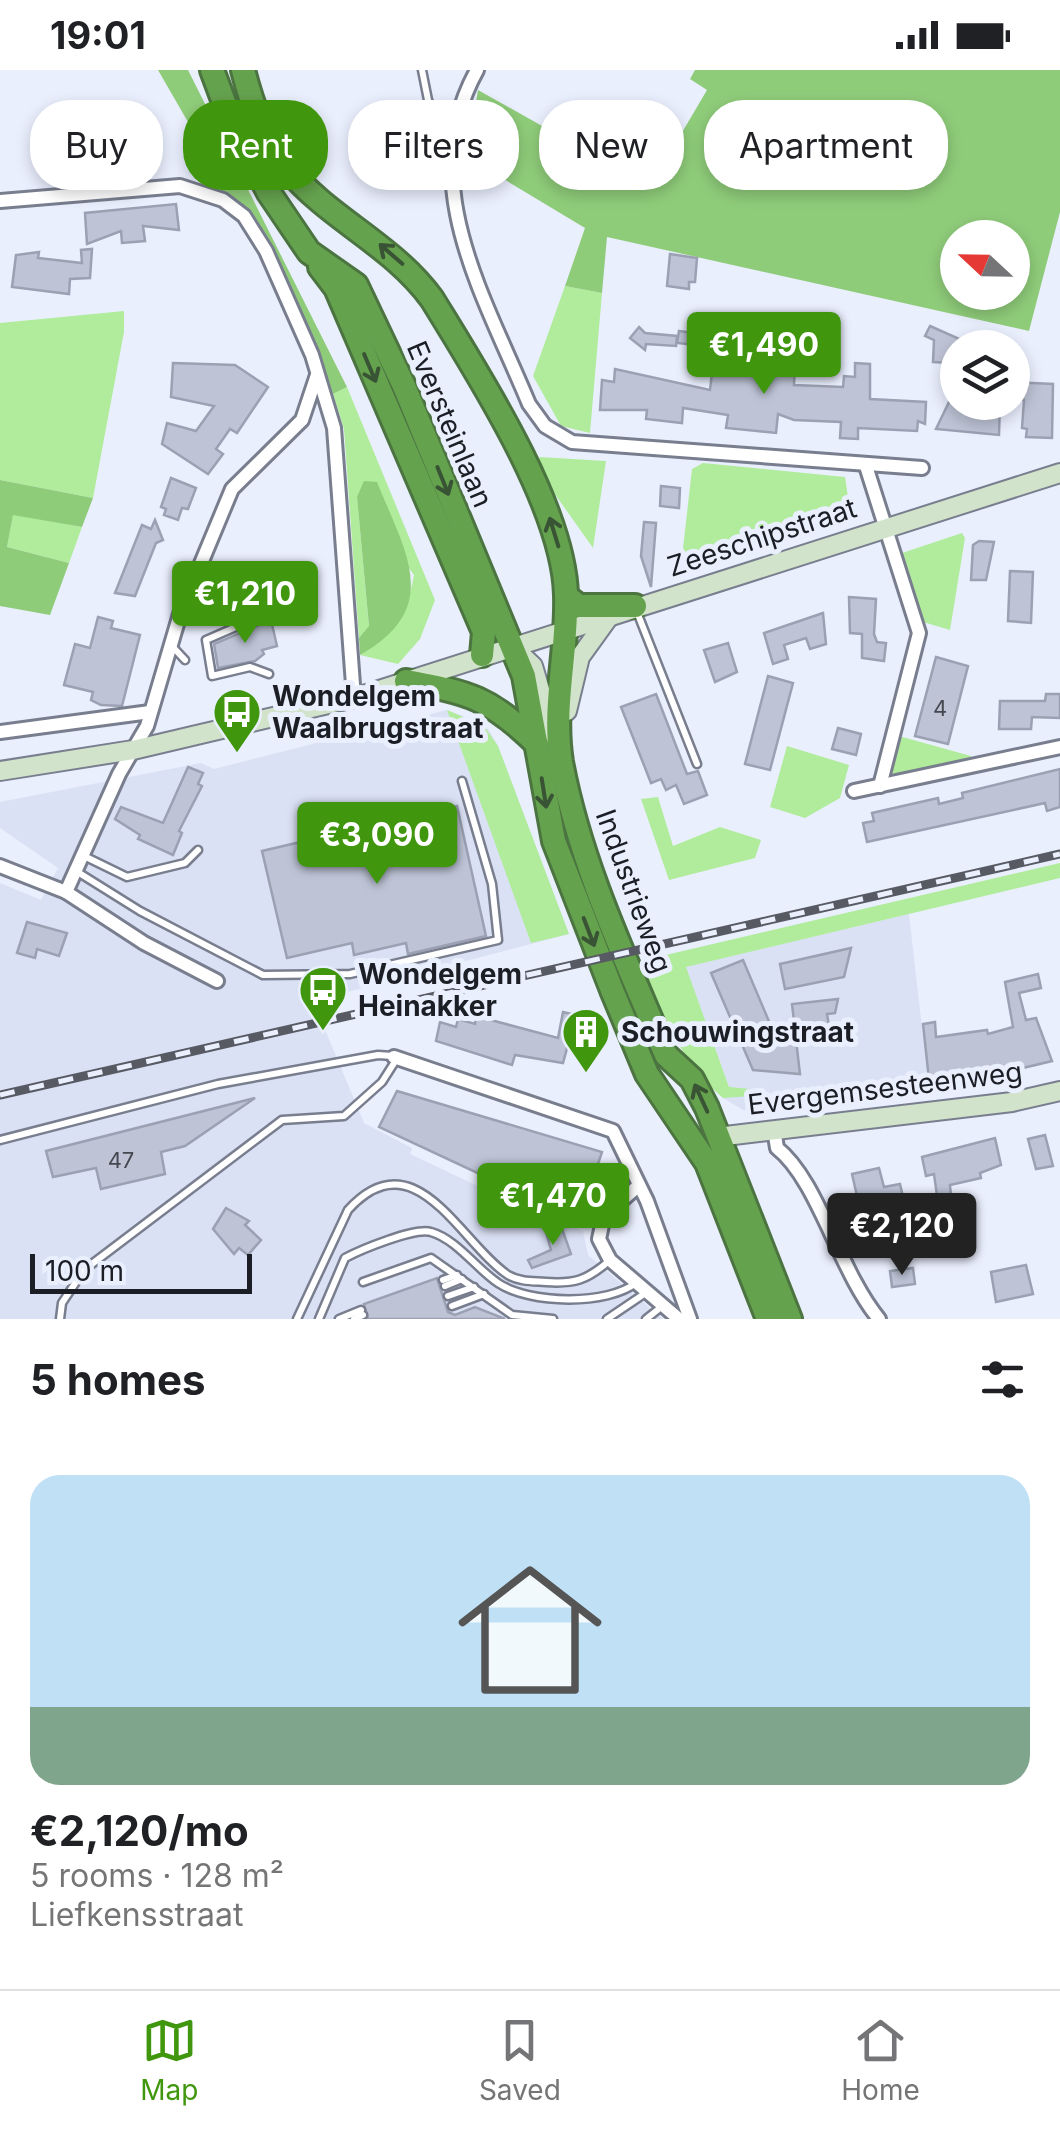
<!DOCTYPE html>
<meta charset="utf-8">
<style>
:root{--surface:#fff;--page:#f6f6f6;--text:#202124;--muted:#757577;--line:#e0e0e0;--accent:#40970d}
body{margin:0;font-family:Inter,sans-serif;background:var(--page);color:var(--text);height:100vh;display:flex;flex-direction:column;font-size:38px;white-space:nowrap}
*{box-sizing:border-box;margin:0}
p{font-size:32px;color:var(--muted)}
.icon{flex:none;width:55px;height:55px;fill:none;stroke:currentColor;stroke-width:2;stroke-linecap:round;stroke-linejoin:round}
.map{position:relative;height:1249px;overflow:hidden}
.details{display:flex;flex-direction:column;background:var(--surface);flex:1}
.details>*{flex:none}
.hud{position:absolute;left:30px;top:30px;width:1000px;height:90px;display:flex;gap:20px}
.needle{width:65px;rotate:292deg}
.tools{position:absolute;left:940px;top:150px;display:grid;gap:20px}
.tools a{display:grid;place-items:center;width:90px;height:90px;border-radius:50%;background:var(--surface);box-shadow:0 5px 15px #0003;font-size:50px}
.scale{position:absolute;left:30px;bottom:25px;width:222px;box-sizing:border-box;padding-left:10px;border:5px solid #1c1e25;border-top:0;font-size:28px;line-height:35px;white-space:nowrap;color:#1c1e25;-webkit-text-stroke:8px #eaeffe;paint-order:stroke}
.price{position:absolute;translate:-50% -85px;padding:0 22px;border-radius:10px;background:var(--accent);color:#fff;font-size:32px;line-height:65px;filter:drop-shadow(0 2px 5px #0008)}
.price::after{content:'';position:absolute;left:50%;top:60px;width:30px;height:22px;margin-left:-15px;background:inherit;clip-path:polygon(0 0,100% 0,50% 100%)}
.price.selected{background:#222;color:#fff}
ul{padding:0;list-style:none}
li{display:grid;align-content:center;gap:20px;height:530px;padding:0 30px}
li+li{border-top:2px solid var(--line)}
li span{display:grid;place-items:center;height:310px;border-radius:30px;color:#555}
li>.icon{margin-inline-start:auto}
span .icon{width:180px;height:180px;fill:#fffc;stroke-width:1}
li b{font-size:42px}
h2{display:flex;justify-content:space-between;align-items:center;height:120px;padding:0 30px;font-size:42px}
.chip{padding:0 35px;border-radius:40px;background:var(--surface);box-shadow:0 5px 15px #0003;font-size:35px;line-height:90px}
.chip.selected{background:var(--accent);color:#fff}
.status{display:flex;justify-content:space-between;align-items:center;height:70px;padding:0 50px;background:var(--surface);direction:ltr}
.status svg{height:28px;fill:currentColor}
.dock{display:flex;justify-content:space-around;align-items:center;height:140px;border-top:2px solid var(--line);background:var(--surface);font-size:28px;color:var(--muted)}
.dock a{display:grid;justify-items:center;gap:5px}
.dock .selected{color:var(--accent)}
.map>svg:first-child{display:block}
.built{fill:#dae1f4}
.green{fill:#b0ec9b}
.forest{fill:#8fcc7a;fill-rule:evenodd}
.building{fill:#bec4d6;stroke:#9ba1b2;stroke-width:2.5}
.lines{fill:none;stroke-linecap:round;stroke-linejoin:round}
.lane-casing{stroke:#797e8f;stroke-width:11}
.street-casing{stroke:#797e8f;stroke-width:18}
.secondary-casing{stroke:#797e8f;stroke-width:22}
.highway-casing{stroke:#4b7440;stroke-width:28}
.lane{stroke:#fff;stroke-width:6}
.street{stroke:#fff;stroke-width:12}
.secondary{stroke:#d1e3ca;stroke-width:18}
.highway{stroke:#65a24e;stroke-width:22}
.rail-casing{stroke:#575a63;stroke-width:9}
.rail{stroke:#eaeffe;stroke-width:5;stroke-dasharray:15;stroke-linecap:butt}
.oneway{stroke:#395335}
.labels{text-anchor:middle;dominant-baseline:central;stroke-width:10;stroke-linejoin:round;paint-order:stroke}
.number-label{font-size:22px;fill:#444851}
.street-label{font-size:28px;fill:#1c1e25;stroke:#eaeffe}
.poi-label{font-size:28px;font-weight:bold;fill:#1c1e25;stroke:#eaeffe;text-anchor:start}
</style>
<div class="status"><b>19:01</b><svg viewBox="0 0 49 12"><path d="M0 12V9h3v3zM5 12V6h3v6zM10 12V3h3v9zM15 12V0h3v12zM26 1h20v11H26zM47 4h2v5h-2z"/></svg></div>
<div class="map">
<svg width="1060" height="1249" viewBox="0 0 1060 1249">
<rect width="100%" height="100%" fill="#eaeffe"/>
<g class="built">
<polygon points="447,640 486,655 498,676 569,864 313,931 364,1053 412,1078 410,1084 541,1146 583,1161 588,1185 663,1249 0,1249 0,813 41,830 58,798 0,758 0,732 201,693 214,699"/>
<polygon points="909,844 929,1019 762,1041 743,1040 723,1028 729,1017 685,897"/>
</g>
<g class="green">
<polygon points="565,216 602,223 590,363 561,356 533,306"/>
<polygon points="124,241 124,262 93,428 0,410 0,253"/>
<path d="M347,317L435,530L420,569L398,594L360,585C395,565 407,544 414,505L357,427L369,557L359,568L344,359L333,324Z"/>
<polygon points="540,387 606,391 593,478 535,396"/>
<polygon points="703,393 845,407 850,440 681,496 692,399"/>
<polygon points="13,444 82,457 69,493 7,477"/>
<polygon points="962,463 965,468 950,560 923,552 902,483"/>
<polygon points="447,640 484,656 498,676 569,864 531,873"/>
<polygon points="899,666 971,686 969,691 894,707 890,688"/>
<polygon points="787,676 849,695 840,728 805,748 770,737"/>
<polygon points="658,727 673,776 720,757 761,770 755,788 669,810 641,729"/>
<path d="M1060,793V808L686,897L729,1017L750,1019L751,1026L723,1028C680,992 661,941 640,891Z"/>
</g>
<g class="forest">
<polygon points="158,0 188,0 347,317 333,324 320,285 252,146 200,112 192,59"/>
<path d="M695,0H1060V142L1029,261L607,167L602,223L565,216L585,158L467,87L478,20L567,70L667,88L707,20L690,9ZM958,168H1012V222H958Z"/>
<polygon points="0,410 93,428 82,457 13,445 7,477 69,493 50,545 0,536"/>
<path d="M364,411L377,412C405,482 444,537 360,585L359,568L369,556L357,427Z"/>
</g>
<g class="building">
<polygon points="176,134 179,160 143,156 145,171 122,173 121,161 87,174 85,143"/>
<polygon points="92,179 90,208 70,209 69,224 12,217 16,185 39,182 38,188 82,193 81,180"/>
<polygon points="670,184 697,188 695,212 689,212 689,219 667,216"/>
<polygon points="756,252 769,253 770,290 795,292 794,315 843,317 844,306 855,307 855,293 870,294 870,329 926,332 925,354 918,351 917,361 858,358 858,369 840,368 841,352 794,350 778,344 776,363 726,358 728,345 683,338 682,353 646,349 647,340 600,340 602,310 614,312 615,299 710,320 713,294 744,297 747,270 754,271"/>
<polygon points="930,256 964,271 958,281 951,278 951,293 933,292 934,270 925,266"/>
<polygon points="639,257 645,263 677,266 676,276 646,274 645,280 630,268"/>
<polygon points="679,261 725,267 723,278 677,273"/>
<polygon points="173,293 235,295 268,317 237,363 230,359 216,379 223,384 208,404 162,374 167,353 196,361 214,336 171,327"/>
<polygon points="1012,312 1053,314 1052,368 1026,367 1027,359 1022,358 1024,330 1012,329"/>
<polygon points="949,332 1000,332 999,365 936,359"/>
<polygon points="171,408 196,418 188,439 182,438 178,450 164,445 166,439 161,437"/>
<polygon points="661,416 680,418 679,438 660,436"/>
<polygon points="155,450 163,470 156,473 135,526 115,523 142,455 151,459"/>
<polygon points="644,452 656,453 651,517 641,486"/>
<polygon points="979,471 994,472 986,510 971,510 973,475"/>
<polygon points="1010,501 1033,502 1031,553 1008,551"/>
<polygon points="849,527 876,529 874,564 877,572 886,573 884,591 862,588 862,564 850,563"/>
<polygon points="823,543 826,574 810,579 806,568 784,575 788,589 773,594 764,563"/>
<polygon points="98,547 113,551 111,558 140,565 122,636 101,635 91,630 93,622 64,615 75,574 90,578"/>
<polygon points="271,550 277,576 262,580 264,584 255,591 218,598 214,574"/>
<polygon points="728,573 737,602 715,612 704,580"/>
<polygon points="936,587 968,596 948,674 915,666"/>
<polygon points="768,606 793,613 770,700 745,694"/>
<polygon points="656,624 687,704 698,701 707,725 684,734 676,715 666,720 661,709 651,713 621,637"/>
<polygon points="1046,624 1060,624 1060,648 1032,647 1031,659 999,659 1000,631 1045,631"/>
<polygon points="838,658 861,664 856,685 832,679"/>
<polygon points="188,697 203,703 198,714 202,716 179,761 182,763 173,785 138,769 140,765 115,749 121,737 163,753"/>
<polygon points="1060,699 1060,737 1047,741 1045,733 867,772 863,753 874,751 872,743 938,728 939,734 963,728 962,723"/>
<polygon points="457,736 486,866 408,884 406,873 354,885 352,873 287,888 262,781 369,756 367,747 400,740 403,749"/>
<polygon points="27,852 67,863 59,886 37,879 35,888 17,883"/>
<polygon points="851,878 844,907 785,919 780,894"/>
<polygon points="743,890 776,968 796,970 800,1004 753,1000 711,903"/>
<polygon points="1038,904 1041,918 1019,923 1026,950 1036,948 1052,991 1002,1003 929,1010 923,954 935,952 936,967 987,960 988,964 1013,957 1005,912"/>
<polygon points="838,929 835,943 827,944 829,956 795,960 792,934"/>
<polygon points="563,942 576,945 563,993 515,985 512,995 436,971 440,952 456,957 458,949 475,954 476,946 558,968"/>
<polygon points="397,1021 602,1082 585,1133 530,1113 486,1107 379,1057"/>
<polygon points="255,1028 185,1076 161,1082 165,1104 101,1119 96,1098 53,1107 46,1081"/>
<polygon points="1045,1065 1053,1096 1036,1099 1028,1069"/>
<polygon points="995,1068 1001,1095 980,1103 981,1108 950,1115 952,1137 939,1140 934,1104 926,1106 922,1087"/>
<polygon points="879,1098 884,1117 900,1114 906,1140 889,1143 893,1160 866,1166 852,1104"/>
<polygon points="226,1138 249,1151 245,1155 261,1170 248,1185 239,1178 234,1184 213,1159"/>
<polygon points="561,1156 571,1184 532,1198 528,1190 551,1180 546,1162"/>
<polygon points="1026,1195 1033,1224 996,1232 991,1202"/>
<polygon points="913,1198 915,1214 892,1217 890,1201"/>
<polygon points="437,1208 448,1242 455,1245 475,1237 505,1249 368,1249 364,1234"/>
</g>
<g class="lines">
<g class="lane-casing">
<g id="lane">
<polyline points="422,0 428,30 450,82"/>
<polyline points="637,542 697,694"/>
<polyline points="170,574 185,590"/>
<polyline points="269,604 250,597 212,606 206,570 284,536 308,542"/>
<polyline points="84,786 127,807 185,793 198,780"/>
<polyline points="76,801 140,841 263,905 350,904 498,870 492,814 462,711"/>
<polyline points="0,1070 218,1014 378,985 393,986"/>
<polyline points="443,1210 457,1205"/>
<polyline points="363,1212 431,1188 512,1245 553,1249"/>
<polyline points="445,1216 462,1209"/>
<polyline points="448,1226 474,1217"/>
<polyline points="452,1236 484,1224"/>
<polyline points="60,1249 62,1233 84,1200 282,1050 344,1046 382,1012 396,990"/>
<path d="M297,1249L348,1140C415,1066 460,1173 508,1205C520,1212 533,1211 546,1212C575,1214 587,1210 609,1191"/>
<path d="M319,1249L345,1188C360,1180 415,1157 431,1162C456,1169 477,1199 498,1213C529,1234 608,1236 637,1212"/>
<polyline points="339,1249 361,1240"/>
<polyline points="354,1249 363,1245"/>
<polyline points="607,1249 647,1222"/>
<polyline points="646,1249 665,1234"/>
</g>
</g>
<g class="street-casing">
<g id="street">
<path d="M477,0C414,113 485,227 529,334L545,356L572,372L922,398"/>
<polyline points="0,131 180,116 223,130 244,146 266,181 312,285 334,358 354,628"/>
<polyline points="866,396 919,563 880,716"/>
<polyline points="0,662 150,642"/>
<polyline points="854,721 1060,677"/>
<polyline points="0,796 66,822 144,873 217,911"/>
<polyline points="66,822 119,704 147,656 180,544 232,419 302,350 317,305"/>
<polyline points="394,987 613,1061 647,1131 690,1249"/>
<path d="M774,1059L777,1078C818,1110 839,1201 879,1249"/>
<polyline points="638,1116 604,1146 599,1169 610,1190 679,1249"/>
</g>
</g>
<g class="secondary-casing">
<g id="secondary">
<polyline points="515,579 533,596 554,667"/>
<polyline points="567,641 580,587 611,544"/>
<polyline points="0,701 133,680 354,628 1060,403"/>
<polyline points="717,1067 1012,1032 1060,1021"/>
</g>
</g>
<g class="highway-casing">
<g id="highway">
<polyline points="212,0 231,51 269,123 309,182 356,215 404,316 524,606 554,771 612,920 647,1004 707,1093 768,1249"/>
<path d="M243,0C252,35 264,70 288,99C329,149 393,175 432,229C478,304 564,437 566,525C568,581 552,635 561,692C580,794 626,890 666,985L692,1009L707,1038L790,1249"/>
<polyline points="320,197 336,218 484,562 482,585"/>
<polyline points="567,527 579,536 635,536"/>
<path d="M406,611C470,623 489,627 537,674"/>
</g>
</g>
<use href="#lane" class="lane"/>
<use href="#street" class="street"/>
<use href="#secondary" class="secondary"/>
<use href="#highway" class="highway"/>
<g class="rail-casing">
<polyline id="rail" points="0,1025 1060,784"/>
</g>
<use href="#rail" class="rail"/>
</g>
<defs><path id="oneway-shaft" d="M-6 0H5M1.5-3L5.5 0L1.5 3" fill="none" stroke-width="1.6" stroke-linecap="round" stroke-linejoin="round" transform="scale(2.5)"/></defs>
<g class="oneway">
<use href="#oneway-shaft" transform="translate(391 184) rotate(-139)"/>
<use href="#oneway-shaft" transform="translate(370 298) rotate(67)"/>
<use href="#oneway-shaft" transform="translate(443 411) rotate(68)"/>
<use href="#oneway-shaft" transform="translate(554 462) rotate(-107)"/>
<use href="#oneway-shaft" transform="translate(544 723) rotate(81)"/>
<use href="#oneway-shaft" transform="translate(589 862) rotate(69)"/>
<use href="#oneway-shaft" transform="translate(701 1028) rotate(-115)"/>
</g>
<defs>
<g id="bus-pin" transform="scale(2.5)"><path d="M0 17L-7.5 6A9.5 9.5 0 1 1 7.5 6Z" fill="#40970d" stroke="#eaeffe"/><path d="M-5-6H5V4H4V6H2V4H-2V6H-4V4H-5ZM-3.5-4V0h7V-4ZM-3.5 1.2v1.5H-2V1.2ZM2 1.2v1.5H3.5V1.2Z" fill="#fff"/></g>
<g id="building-pin" transform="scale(2.5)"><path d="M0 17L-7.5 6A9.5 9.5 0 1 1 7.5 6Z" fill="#40970d" stroke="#eaeffe"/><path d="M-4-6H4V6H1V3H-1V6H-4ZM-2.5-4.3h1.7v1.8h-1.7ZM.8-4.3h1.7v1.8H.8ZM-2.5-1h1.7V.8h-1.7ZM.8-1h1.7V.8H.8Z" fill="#fff"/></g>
</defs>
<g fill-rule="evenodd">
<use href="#bus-pin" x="237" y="642"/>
<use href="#bus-pin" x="323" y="920"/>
<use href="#building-pin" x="586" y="962"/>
</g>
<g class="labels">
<g class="number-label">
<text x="940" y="638">4</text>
<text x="121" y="1090">47</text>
</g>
<g class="street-label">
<text transform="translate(450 354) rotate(67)">Eversteinlaan</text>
<text transform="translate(762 467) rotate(-18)">Zeeschipstraat</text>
<text transform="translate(634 821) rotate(70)">Industrieweg</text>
<text transform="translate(885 1018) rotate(-7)">Evergemsesteenweg</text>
</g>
<g class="poi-label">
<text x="272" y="626">Wondelgem<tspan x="272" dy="32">Waalbrugstraat</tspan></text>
<text x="358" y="904">Wondelgem<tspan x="358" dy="32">Heinakker</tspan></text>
<text x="621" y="962">Schouwingstraat</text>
</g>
</g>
</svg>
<div class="tools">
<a><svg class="needle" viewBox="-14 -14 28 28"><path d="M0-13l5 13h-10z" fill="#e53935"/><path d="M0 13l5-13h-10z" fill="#757577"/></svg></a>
<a><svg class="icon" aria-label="layers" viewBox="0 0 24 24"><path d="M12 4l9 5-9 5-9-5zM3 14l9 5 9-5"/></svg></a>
</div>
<div class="scale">100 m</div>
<b class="price" style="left:764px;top:327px">€1,490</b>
<b class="price" style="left:245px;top:576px">€1,210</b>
<b class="price" style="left:377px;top:817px">€3,090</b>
<b class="price" style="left:553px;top:1178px">€1,470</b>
<b class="price selected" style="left:902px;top:1208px">€2,120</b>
<div class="hud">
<a class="chip">Buy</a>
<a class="chip selected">Rent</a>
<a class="chip">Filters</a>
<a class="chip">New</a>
<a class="chip">Apartment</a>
</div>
</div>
<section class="details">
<h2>5 homes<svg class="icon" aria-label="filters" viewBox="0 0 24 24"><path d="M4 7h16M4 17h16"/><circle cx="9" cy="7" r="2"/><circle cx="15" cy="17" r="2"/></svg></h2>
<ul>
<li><span style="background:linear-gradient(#bfe0f5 75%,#7fa58c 0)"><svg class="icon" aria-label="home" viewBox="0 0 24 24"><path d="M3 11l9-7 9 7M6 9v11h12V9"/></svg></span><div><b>€2,120/mo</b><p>5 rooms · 128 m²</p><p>Liefkensstraat</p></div></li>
</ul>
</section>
<nav class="dock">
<a class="selected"><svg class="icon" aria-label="map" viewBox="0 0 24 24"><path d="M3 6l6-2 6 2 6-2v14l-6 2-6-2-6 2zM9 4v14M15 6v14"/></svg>Map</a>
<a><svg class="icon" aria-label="saved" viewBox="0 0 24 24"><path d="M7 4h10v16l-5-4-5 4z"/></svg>Saved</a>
<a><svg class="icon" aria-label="home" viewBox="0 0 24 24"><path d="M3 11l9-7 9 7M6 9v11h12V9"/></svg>Home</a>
</nav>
